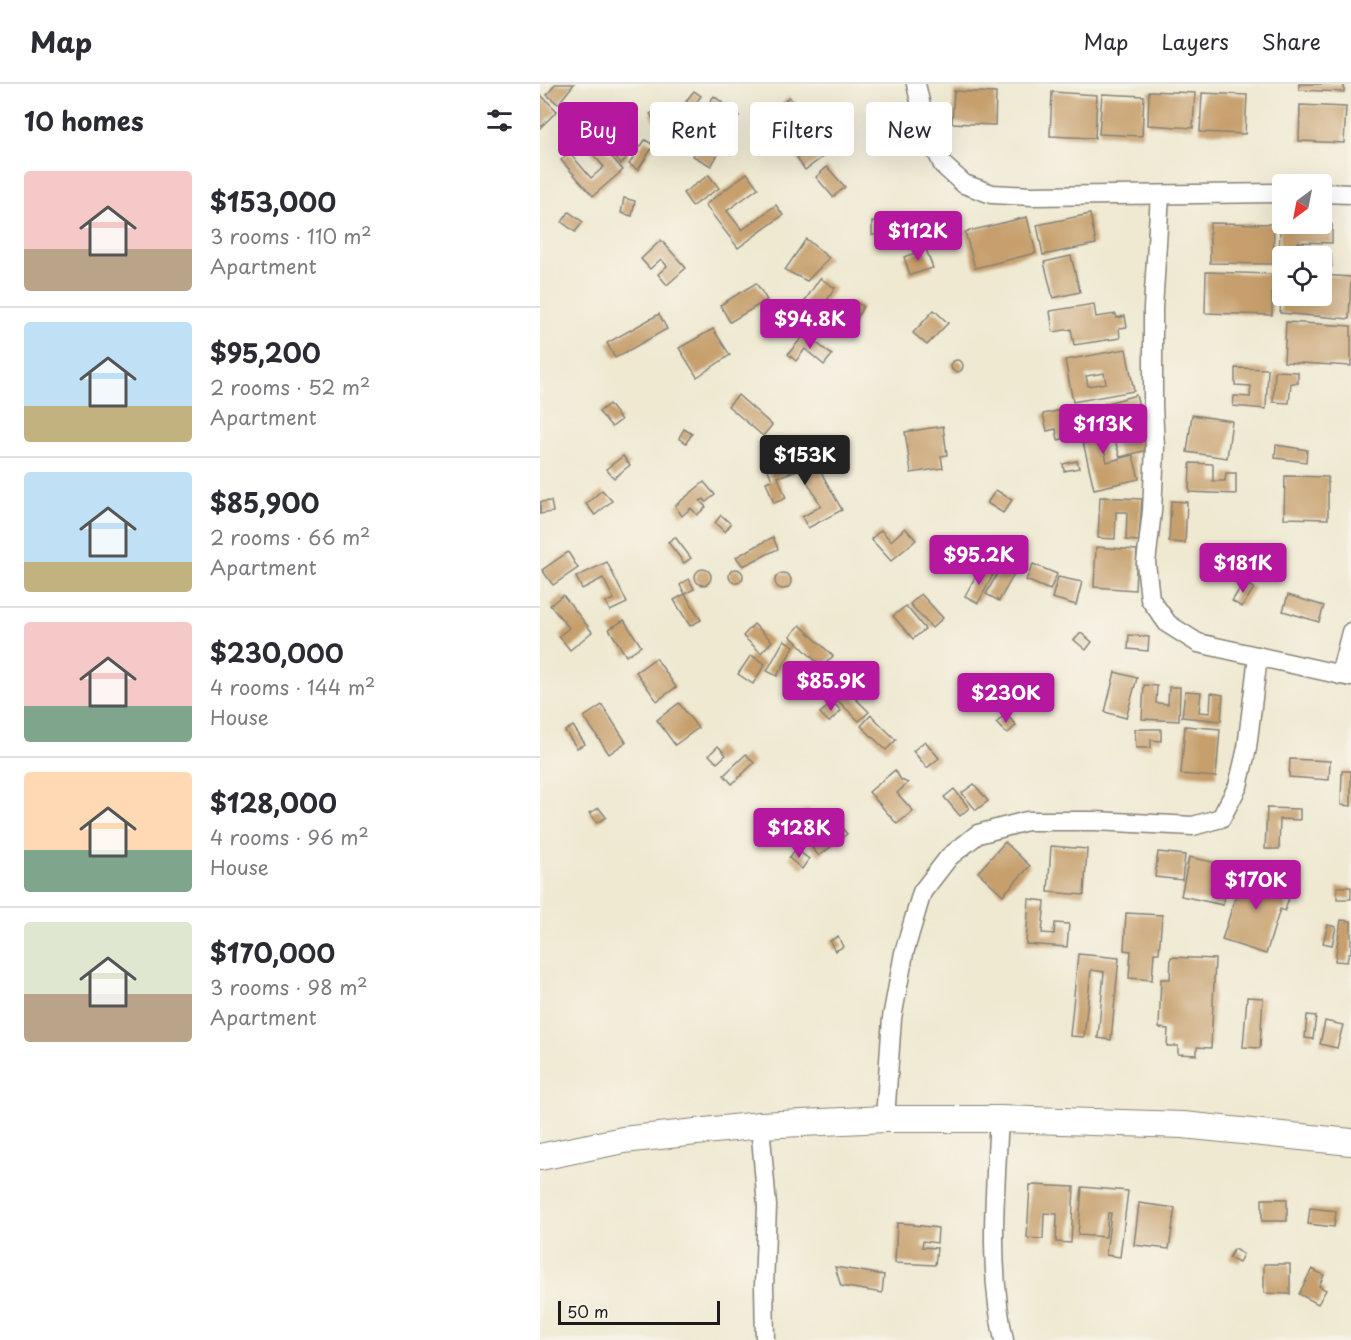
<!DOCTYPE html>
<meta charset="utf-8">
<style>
:root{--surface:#fff;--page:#f2f2f3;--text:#2b2b33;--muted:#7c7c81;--line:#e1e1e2;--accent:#b5179e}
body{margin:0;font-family:"Playpen Sans",sans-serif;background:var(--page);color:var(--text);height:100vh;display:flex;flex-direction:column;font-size:22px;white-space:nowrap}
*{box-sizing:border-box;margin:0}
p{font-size:20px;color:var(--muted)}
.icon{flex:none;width:33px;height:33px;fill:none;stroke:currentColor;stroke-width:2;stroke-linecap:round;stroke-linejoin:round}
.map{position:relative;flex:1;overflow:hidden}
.details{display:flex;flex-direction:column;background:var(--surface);width:540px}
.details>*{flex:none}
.banner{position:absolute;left:18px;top:18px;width:570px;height:54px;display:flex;gap:12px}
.needle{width:39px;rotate:212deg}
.tools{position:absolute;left:732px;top:90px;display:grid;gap:12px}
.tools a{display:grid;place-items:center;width:60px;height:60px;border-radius:6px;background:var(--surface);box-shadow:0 6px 24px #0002;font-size:30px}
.scale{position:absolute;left:18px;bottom:15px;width:162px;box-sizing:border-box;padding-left:6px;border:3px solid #1c1c1c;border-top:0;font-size:16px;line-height:21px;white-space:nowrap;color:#1c1c1c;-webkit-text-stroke:4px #f7f3e8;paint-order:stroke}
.price{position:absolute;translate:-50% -51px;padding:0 14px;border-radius:6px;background:var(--accent);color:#fff;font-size:20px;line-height:39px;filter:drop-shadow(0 2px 3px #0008)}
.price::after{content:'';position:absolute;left:50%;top:36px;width:18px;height:14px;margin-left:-9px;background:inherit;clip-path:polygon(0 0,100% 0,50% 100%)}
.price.selected{background:#222;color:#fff}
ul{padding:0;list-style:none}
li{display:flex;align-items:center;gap:18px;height:150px;padding:0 24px}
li+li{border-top:2px solid var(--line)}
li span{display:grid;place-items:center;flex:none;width:168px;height:120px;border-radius:6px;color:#555}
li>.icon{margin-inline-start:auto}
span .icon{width:72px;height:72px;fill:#fffc;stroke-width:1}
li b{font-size:26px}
h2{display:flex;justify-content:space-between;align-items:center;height:72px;padding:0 24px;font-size:26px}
.pill{padding:0 21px;border-radius:6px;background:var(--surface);box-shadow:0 6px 24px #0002;font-size:21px;line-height:54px}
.pill.selected{background:var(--accent);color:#fff}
header{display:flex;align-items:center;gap:36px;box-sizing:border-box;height:84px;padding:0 30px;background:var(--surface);border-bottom:2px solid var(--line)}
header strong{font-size:28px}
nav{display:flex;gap:33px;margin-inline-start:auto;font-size:21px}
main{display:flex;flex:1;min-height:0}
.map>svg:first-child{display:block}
.building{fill:#c69f6c;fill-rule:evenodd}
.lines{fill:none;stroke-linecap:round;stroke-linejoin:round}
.street-casing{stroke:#868276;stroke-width:21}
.secondary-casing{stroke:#868276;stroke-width:28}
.street{stroke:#fff;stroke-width:18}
.secondary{stroke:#fff;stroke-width:26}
</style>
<header>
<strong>Map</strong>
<nav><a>Map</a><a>Layers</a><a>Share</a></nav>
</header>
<main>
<section class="details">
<h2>10 homes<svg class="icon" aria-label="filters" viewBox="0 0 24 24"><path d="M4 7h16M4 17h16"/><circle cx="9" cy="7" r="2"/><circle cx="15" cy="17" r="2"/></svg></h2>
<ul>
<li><span style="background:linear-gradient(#f6c9c9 65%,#b9a48a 0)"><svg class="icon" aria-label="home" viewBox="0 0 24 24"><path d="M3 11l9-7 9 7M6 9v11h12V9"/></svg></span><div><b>$153,000</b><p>3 rooms · 110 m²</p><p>Apartment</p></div></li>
<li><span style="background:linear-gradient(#bfe0f5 70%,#c2b280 0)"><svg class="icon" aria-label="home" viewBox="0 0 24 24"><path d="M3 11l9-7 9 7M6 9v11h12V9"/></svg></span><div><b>$95,200</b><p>2 rooms · 52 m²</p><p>Apartment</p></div></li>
<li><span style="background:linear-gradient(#bfe0f5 75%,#c2b280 0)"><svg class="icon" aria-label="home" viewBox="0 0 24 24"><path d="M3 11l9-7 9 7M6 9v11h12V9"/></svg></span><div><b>$85,900</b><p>2 rooms · 66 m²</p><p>Apartment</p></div></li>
<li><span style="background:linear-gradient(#f6c9c9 70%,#7fa58c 0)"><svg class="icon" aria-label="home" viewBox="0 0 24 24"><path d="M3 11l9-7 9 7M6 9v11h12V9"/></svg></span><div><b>$230,000</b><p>4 rooms · 144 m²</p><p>House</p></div></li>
<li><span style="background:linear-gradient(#ffd9b3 65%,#7fa58c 0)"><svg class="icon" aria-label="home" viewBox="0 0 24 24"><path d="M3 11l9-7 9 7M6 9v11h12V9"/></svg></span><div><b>$128,000</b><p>4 rooms · 96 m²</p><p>House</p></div></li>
<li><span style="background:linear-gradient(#dfe7d0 60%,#b9a48a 0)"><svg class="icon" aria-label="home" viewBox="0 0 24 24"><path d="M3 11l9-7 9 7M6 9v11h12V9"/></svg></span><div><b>$170,000</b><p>3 rooms · 98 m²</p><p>Apartment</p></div></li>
</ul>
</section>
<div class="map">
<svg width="811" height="1256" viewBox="0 0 811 1256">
<rect width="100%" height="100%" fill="#f7f3e8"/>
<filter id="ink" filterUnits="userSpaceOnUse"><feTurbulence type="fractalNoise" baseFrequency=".0167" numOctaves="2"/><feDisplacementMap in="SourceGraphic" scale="12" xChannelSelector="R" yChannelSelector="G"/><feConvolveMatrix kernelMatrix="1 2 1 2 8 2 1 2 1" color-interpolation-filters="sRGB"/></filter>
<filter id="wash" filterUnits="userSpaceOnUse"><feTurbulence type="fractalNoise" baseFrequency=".008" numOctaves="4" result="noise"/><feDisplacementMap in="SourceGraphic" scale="24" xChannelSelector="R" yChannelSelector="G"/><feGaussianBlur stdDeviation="1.35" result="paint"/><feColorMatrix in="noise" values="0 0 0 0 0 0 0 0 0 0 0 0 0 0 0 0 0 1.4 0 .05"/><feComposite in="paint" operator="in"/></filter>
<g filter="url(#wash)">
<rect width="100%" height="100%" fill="#efe9d1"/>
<g id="blocks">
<g class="building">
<polygon points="15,0 34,0 18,20 7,11"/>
<polygon points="759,0 804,0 804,8 759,6"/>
<polygon points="154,7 161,12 153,23 146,17"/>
<polygon points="414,7 456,9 455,41 412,39"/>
<polygon points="609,7 655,9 653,44 608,41"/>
<polygon points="512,8 557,11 555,54 510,52"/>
<polygon points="662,9 707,11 705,50 660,48"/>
<polygon points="0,10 17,27 0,44"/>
<polygon points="562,10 604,12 602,52 559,50"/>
<polygon points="174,12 199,32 193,40 168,20"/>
<polygon points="249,13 261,27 236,48 224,35"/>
<polygon points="760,21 806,23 804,59 759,57"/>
<polygon points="167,23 175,28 169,37 162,32"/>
<polygon points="120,24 133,47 124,53 110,30"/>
<polygon points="148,25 156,32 145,45 137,38"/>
<polygon points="190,45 196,51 185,61 179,54"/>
<polygon points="66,46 89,72 81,80 57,54"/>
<polygon points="51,49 83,86 53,112 21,76 29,68 51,94 64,83 42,58"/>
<polygon points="105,56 114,61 98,86 89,80"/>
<polygon points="161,57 180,67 171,82 153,72"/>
<polygon points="276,61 284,72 265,86 257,74"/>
<polygon points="287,83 305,103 293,113 276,93"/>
<polygon points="207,89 218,104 187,127 202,146 236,121 243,131 198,164 165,121"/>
<polygon points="169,91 179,104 152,122 143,109"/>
<polygon points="84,114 95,117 92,132 81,129"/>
<polygon points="29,128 43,138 35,148 22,138"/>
<polygon points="550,130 556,160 503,171 497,141"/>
<polygon points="487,133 496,169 435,184 425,148"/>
<rect x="332" y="138" width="33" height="13"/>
<polygon points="670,139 734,140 733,180 670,179"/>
<polygon points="740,139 792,141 792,159 758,158 758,168 791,169 791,182 782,182 782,172 742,172 742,180 739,180"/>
<polygon points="266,155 289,174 267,197 245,186"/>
<polygon points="121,156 146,184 127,201 118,190 127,182 121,175 110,185 101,175"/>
<polygon points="386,165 393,184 370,191 364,173"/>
<polygon points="531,172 540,208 513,214 504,178"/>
<polygon points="666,188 732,190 732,231 665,229"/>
<polygon points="782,191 811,193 809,235 740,229 741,212 782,212"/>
<polygon points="280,194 295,204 279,228 264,218"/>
<polygon points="216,199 227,216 190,238 180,221"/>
<polygon points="313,217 323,222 309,252 299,247"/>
<polygon points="554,220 556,233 576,230 577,234 585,232 587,243 579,244 580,254 534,261 531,245 513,248 510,227"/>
<polygon points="394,226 408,239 387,261 373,249"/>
<polygon points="119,230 127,245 75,274 67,259"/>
<polygon points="746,238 811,242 811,282 744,278"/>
<polygon points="173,245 190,271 157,293 139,264"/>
<polygon points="265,250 292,271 284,281 265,265 256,277 248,270"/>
<path d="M586,265L594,307L533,318L525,276ZM564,289L566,299L548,302L546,292Z"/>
<circle cx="417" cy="282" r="6"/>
<polygon points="695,284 728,285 726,325 693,322 694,312 710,313 711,302 695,301"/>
<polygon points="735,287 758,288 758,299 751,299 749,319 733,318"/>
<polygon points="198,311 232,341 223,352 188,322"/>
<polygon points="596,311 611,365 580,373 564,320"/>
<polygon points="69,320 81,336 72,343 59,328"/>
<polygon points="555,324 567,378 593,371 599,395 554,405 536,328"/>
<polygon points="527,325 534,352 518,356 516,345 507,347 503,330"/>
<polygon points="652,331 692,337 687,374 647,368"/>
<polygon points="403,342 407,371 401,372 403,384 371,389 365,348"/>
<polygon points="144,345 152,350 146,359 139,354"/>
<polygon points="736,361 767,366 766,378 735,374"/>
<polygon points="268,365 302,426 268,444 262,433 281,422 260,385 238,393 246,414 234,419 226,398 232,396 227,383 254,373"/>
<polygon points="83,372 90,381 74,394 66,385"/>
<polygon points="537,377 539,384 524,387 523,380"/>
<polygon points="650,379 673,380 673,397 685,397 686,389 696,389 696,410 649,408"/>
<polygon points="745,392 788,393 788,435 744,434"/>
<polygon points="164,398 175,411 166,418 164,415 160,417 166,423 157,431 151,424 142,432 135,422"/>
<polygon points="62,406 72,417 55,431 46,420"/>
<polygon points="456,406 472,416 463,429 447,419"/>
<polygon points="560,413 602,415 599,457 586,456 587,428 576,428 575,455 558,454"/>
<polygon points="11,417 13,428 0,430 0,418"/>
<polygon points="631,417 647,418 645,459 629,458"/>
<polygon points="181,431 191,440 185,448 175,439"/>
<polygon points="365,444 376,456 351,477 331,455 341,446 351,457"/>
<polygon points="135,453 151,474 144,479 128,458"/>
<polygon points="233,453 238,465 203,482 196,473"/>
<polygon points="556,463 597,466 595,506 554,503"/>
<polygon points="28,468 38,484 13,501 2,486"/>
<polygon points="67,478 87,519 70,527 66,518 74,515 63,494 42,505 36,493"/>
<polygon points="464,478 477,485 459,517 446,510"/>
<polygon points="493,480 517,490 510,506 486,496"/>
<polygon points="440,484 453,491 438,519 425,512"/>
<circle cx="196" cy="492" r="7"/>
<circle cx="163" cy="493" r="8"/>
<circle cx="243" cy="497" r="8"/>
<polygon points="518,493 542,498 536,521 512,514"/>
<polygon points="149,495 154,505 145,510 140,501"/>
<polygon points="704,498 714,504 702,523 692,517"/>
<polygon points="145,510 161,536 150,542 134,516"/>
<polygon points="381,510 403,534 392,544 370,520"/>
<polygon points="23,511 52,548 30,566 19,552 29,544 10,521"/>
<polygon points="748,511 784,522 779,538 743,527"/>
<polygon points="366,522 385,545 373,555 353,532"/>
<polygon points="84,536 101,562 86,572 69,545"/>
<polygon points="214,540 232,557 221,569 203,552"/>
<polygon points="260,541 293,572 282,583 250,552"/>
<polygon points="541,549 552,558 546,566 534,556"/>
<polygon points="589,551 609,553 608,567 588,565"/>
<polygon points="244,556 254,562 237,592 227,587"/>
<polygon points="211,571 225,580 213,600 198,590"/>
<polygon points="116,574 136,603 117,617 96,588"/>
<polygon points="575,588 597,594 586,634 565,628"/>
<polygon points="604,601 617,602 616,619 628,620 629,603 640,603 639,637 602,635"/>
<polygon points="305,604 329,628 319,637 295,614"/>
<polygon points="645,607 661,608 659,628 670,629 671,609 683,611 681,637 642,633"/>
<polygon points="293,618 301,627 289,638 280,629"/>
<polygon points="139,619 158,644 135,661 117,636"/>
<polygon points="62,621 86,658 69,670 44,633"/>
<polygon points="466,630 476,641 467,650 456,639"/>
<polygon points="331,631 356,656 346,666 321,642"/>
<polygon points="33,642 45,660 37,664 25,647"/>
<polygon points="645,642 680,645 676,693 641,690"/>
<polygon points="595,645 621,645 621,657 611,656 611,664 596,664"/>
<polygon points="385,657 399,674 387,684 373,667"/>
<polygon points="178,662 186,671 177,679 169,671"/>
<polygon points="206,670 214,679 192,700 184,691"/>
<polygon points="750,675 790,677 789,696 749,693"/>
<polygon points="355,686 361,696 368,699 357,709 373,727 357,740 329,708"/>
<polygon points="802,687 811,687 811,722 801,721"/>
<polygon points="434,700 448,717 436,726 422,709"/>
<polygon points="414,705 429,724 420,732 404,713"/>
<polygon points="59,724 66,733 57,739 49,729"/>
<polygon points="727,724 760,725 760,736 740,735 739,765 725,765"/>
<polygon points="269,725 272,737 255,743 249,731"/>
<polygon points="289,728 307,750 279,772 270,761 286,748 277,736"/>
<polygon points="465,758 490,782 463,811 438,788"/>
<polygon points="511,762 547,765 544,811 508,808"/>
<polygon points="256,765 269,775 262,785 249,774"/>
<polygon points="618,768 645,771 642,796 615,793"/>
<polygon points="649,773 691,782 683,821 641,812"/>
<polygon points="705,783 743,795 739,806 750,810 745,827 740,825 726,870 682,856"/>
<rect x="797" y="803" width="14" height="12"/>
<polygon points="489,815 505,817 502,849 514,850 515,839 529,840 527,863 486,860"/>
<polygon points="586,829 622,831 619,869 614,869 612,896 589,894 591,867 584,866"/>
<polygon points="801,836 811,837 811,869 809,869 807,878 795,877"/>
<polygon points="788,841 796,843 792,861 783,859"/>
<polygon points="298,852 303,863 295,867 290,857"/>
<polygon points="538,870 579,874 571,956 558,954 564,888 551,886 544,953 530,952"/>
<polygon points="631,873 675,875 671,964 657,963 657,971 638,970 638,962 627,962 628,945 619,944 621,895 630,895"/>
<polygon points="707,913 723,914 720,964 703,963"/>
<polygon points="767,931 776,932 773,955 765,954"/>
<polygon points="785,937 803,941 797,964 780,960"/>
<polygon points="490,1101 534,1103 531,1159 516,1158 517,1130 504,1129 503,1155 487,1154"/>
<polygon points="542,1103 588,1107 580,1173 566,1171 571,1129 568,1129 566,1153 538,1151"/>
<rect x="722" y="1115" width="25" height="22"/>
<polygon points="599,1119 635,1124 629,1165 594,1161"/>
<polygon points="770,1124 796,1127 794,1143 768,1140"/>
<polygon points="357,1139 374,1140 374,1141 398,1144 397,1159 383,1157 382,1163 397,1164 395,1181 355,1179"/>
<polygon points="694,1165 703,1170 699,1179 689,1174"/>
<polygon points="724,1180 750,1180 750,1210 724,1209"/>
<polygon points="295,1183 344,1191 342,1209 301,1202"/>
<polygon points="772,1185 784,1191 779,1202 786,1206 778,1220 759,1210"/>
</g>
</g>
</g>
<g filter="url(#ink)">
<use href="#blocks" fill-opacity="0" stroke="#868276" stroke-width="1.5"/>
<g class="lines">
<g class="street-casing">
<g id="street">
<polyline points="376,0 386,44 403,81 424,100 452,110 492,112 742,109"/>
<polyline points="782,109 811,110"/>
<polyline points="620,111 613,224 613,322 615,363 612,427 606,479 610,515 628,540 658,559 811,593"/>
<polyline points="800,591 811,548"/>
<polyline points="345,1035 352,934 364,869 382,808 409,773 438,750 487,737 555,737 653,742 681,734 698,702 707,664 718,572"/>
<path d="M459,1035C455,1108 448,1184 464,1256"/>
<polyline points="220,1041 227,1122 224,1202 225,1256"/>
</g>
</g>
<g class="secondary-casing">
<polyline id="secondary" points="0,1073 83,1056 220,1041 345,1035 459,1035 643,1041 811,1058"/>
</g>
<use href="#street" class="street"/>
<use href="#secondary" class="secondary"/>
</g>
</g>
</svg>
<div class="tools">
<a><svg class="needle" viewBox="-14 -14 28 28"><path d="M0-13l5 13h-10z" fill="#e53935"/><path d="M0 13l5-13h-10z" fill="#7c7c81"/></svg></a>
<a><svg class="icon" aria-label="locate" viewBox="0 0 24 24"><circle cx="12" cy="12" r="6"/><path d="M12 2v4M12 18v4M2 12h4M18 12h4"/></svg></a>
</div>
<div class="scale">50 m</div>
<b class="price" style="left:378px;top:178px">$112K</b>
<b class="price" style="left:270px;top:266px">$94.8K</b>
<b class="price" style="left:563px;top:371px">$113K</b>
<b class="price selected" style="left:265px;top:402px">$153K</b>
<b class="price" style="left:439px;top:502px">$95.2K</b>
<b class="price" style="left:703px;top:510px">$181K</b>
<b class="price" style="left:291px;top:628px">$85.9K</b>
<b class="price" style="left:466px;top:640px">$230K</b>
<b class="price" style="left:259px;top:775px">$128K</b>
<b class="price" style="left:716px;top:827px">$170K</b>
<div class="banner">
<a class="pill selected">Buy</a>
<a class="pill">Rent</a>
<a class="pill">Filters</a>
<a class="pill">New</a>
</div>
</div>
</main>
